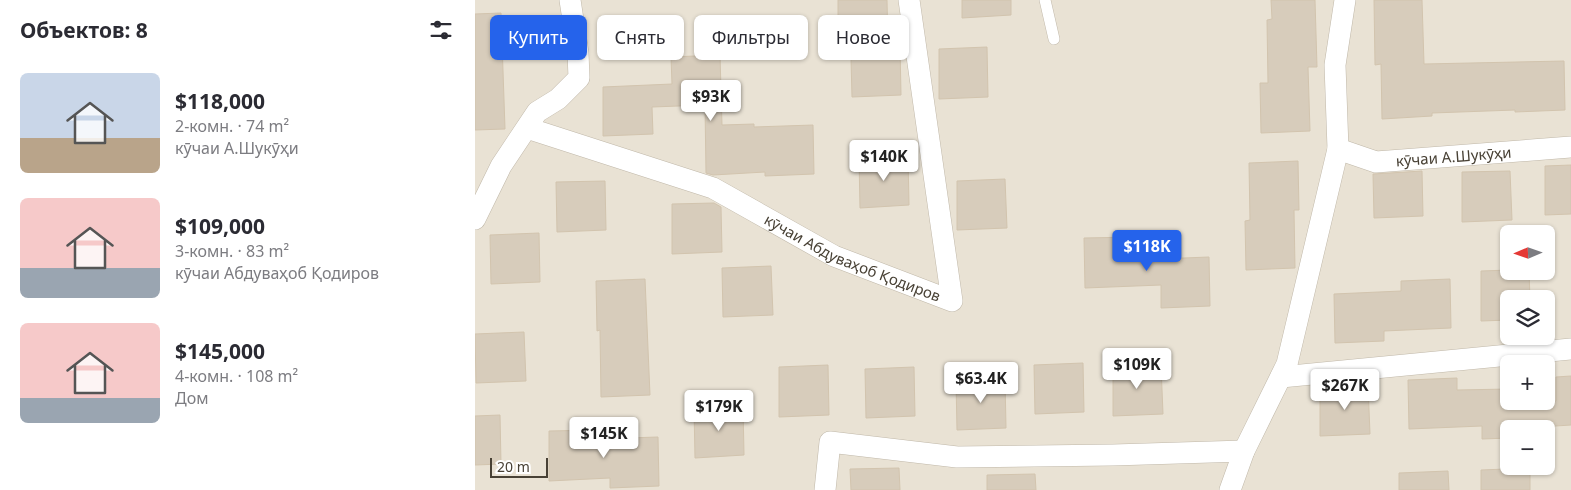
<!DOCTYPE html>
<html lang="ru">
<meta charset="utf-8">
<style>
:root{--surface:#fff;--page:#f2f2f3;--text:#2b2b33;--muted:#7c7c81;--accent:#2563eb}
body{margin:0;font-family:"Noto Sans",sans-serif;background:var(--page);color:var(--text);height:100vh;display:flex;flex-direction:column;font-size:19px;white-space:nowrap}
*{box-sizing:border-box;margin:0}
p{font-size:16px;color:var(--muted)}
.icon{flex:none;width:28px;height:28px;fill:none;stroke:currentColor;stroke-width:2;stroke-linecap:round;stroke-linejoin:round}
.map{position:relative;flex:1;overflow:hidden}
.side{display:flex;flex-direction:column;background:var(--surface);width:475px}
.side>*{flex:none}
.top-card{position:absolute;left:15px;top:15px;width:475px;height:45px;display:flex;gap:10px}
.needle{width:32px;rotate:268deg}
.controls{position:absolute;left:1025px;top:225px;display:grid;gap:10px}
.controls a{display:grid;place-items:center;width:55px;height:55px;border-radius:8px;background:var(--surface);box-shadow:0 1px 4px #0004;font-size:25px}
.scale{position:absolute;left:15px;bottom:12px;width:58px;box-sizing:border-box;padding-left:5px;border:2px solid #484135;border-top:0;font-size:14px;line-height:18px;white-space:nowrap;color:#484135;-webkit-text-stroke:4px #fff;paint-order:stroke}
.price{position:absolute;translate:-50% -42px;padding:0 11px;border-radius:5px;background:#fff;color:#222;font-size:16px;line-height:32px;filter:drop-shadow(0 1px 2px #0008)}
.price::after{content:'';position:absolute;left:50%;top:30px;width:15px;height:11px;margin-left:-8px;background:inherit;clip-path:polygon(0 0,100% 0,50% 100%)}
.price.selected{background:var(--accent);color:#fff}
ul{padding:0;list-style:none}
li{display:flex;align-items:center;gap:15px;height:125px;padding:0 20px}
li span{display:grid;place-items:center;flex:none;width:140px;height:100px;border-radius:8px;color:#555}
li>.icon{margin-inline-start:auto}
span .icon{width:60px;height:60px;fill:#fffc;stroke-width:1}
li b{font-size:21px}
h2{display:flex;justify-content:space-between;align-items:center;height:60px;padding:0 20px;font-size:21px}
.chip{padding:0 18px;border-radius:8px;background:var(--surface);box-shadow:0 1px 4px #0004;font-size:18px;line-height:45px}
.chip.selected{background:var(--accent);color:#fff}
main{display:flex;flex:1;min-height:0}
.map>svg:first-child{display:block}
.residential{fill:#e9e2d4;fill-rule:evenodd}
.building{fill:#d7ccbb;stroke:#d2c4ae}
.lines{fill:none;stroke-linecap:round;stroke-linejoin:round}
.service-casing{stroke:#c0b8a9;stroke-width:12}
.minor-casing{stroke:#c0b8a9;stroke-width:22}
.service{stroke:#fff;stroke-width:11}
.minor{stroke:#fff;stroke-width:21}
.labels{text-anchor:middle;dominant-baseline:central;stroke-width:4.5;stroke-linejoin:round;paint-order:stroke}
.street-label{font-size:15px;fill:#484135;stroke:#fff}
</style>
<main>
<section class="side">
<h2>Объектов: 8<svg class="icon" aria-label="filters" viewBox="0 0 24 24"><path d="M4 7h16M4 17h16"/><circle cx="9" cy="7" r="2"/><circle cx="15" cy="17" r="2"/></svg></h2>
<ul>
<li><span style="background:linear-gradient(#c9d6e8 65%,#b9a48a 0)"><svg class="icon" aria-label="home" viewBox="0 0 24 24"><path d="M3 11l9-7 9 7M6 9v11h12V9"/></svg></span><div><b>$118,000</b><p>2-комн. · 74 m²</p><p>кӯчаи А.Шукӯҳи</p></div></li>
<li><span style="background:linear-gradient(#f6c9c9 70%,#9aa5b1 0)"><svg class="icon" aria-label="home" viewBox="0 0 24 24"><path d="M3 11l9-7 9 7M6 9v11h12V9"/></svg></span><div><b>$109,000</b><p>3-комн. · 83 m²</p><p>кӯчаи Абдуваҳоб Қодиров</p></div></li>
<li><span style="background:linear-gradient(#f6c9c9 75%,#9aa5b1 0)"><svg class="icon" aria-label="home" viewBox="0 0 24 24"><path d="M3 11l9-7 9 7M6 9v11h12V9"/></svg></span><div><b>$145,000</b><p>4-комн. · 108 m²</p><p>Дом</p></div></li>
</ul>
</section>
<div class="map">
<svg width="1096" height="490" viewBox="0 0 1096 490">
<rect width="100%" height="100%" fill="#f4f0e7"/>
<path class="residential" d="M0,0H1096V490H0ZM1034,234H1071V271H1034ZM1034,299H1071V336H1034ZM1034,364H1071V401H1034ZM1034,429H1071V466H1034Z"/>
<g class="building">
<polygon points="363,0 412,0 413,46 425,46 426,95 377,97 375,21 363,22"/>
<polygon points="487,0 536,0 536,15 487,18"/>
<polygon points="796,0 840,0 842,67 833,67 835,131 786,133 785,83 793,83 792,20 797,19"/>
<polygon points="899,0 947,0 949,64 1089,61 1090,110 1040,112 1040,110 957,113 957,116 907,119 906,64 900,65"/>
<polygon points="26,13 30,129 0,130 0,14"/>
<polygon points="512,47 513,97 464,99 464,49"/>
<polygon points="245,55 247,125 279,124 279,127 338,125 339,174 290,176 290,172 238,175 231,173 230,105 177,107 178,134 128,136 128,87 197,84 196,57"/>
<polygon points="433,156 434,205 385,208 384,158"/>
<polygon points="823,161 824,210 819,210 820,268 771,270 770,221 775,220 774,163"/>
<polygon points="1096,165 1096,214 1070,215 1070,166"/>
<polygon points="947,171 948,216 899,218 898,174"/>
<polygon points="1035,171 1037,220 987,222 987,172"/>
<polygon points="530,179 532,228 482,230 482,181"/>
<polygon points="130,181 131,230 82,232 81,182"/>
<polygon points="239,203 246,207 247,252 197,254 197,204"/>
<polygon points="64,233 65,282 16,284 15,235"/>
<polygon points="658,237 658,260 734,257 735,306 686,308 686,285 610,288 609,238"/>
<polygon points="296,266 298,315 248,317 247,268"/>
<polygon points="1034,270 1054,271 1055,299 1034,299 1034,320 1006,321 1006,271"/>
<polygon points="170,279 175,395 126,397 125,330 122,331 121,281"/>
<polygon points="975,279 976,328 909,331 909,341 860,343 859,294 926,291 926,281"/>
<polygon points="49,332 51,381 1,383 0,334"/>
<polygon points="608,363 609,412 560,414 559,365"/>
<polygon points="353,365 354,415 304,417 304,367"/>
<polygon points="686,365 688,414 638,416 638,366"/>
<polygon points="439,367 440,416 391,418 390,369"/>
<polygon points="1096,376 1096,425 1034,429 1034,438 1007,439 1007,426 934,429 933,380 982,378 982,390 1034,389 1034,401 1081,401 1081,377"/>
<polygon points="530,379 531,428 482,430 481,381"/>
<polygon points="893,385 895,434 845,436 845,387"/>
<polygon points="268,406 269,455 220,458 219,408"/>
<polygon points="25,415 26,464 0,465 0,416"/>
<polygon points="122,430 123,439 183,437 184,486 135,488 135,478 74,481 74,431"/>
<polygon points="424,468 425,490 376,490 375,469"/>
<polygon points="1055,468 1055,490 1006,490 1006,470"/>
<polygon points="973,471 974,490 924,490 924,473"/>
<polygon points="560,474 561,490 512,490 512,475"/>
</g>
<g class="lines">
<g class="service-casing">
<polyline id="service" points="570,0 579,39"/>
</g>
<g class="minor-casing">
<g id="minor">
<path id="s1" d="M52,128L238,188L359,256L477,301L434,0"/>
<path id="s2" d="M863,149L901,162L1096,147"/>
<polyline points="0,219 26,166 62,112 83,99 104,78 103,53 95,0"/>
<polyline points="806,377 1096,349"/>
<polyline points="350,490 355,442 482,457 638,455 769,451"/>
<polyline points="755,490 769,451 812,364 863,149 860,65 870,0"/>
</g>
</g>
<use href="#service" class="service"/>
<use href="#minor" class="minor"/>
</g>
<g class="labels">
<g class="street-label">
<text stroke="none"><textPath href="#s2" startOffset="118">кӯчаи А.Шукӯҳи</textPath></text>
<text stroke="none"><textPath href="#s1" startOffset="352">кӯчаи Абдуваҳоб Қодиров</textPath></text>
</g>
</g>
</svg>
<div class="controls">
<a><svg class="needle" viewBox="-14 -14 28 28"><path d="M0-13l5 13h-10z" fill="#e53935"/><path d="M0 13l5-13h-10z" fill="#7c7c81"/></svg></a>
<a><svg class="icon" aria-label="layers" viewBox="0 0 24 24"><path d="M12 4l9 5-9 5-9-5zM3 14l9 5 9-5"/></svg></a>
<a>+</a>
<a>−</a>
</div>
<div class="scale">20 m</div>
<b class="price" style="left:236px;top:122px">$93K</b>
<b class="price" style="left:409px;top:182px">$140K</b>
<b class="price selected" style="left:672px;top:272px">$118K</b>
<b class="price" style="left:662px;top:390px">$109K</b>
<b class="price" style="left:506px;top:404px">$63.4K</b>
<b class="price" style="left:870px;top:411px">$267K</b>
<b class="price" style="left:244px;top:432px">$179K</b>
<b class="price" style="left:129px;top:459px">$145K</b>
<div class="top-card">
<a class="chip selected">Купить</a>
<a class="chip">Снять</a>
<a class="chip">Фильтры</a>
<a class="chip">Новое</a>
</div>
</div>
</main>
